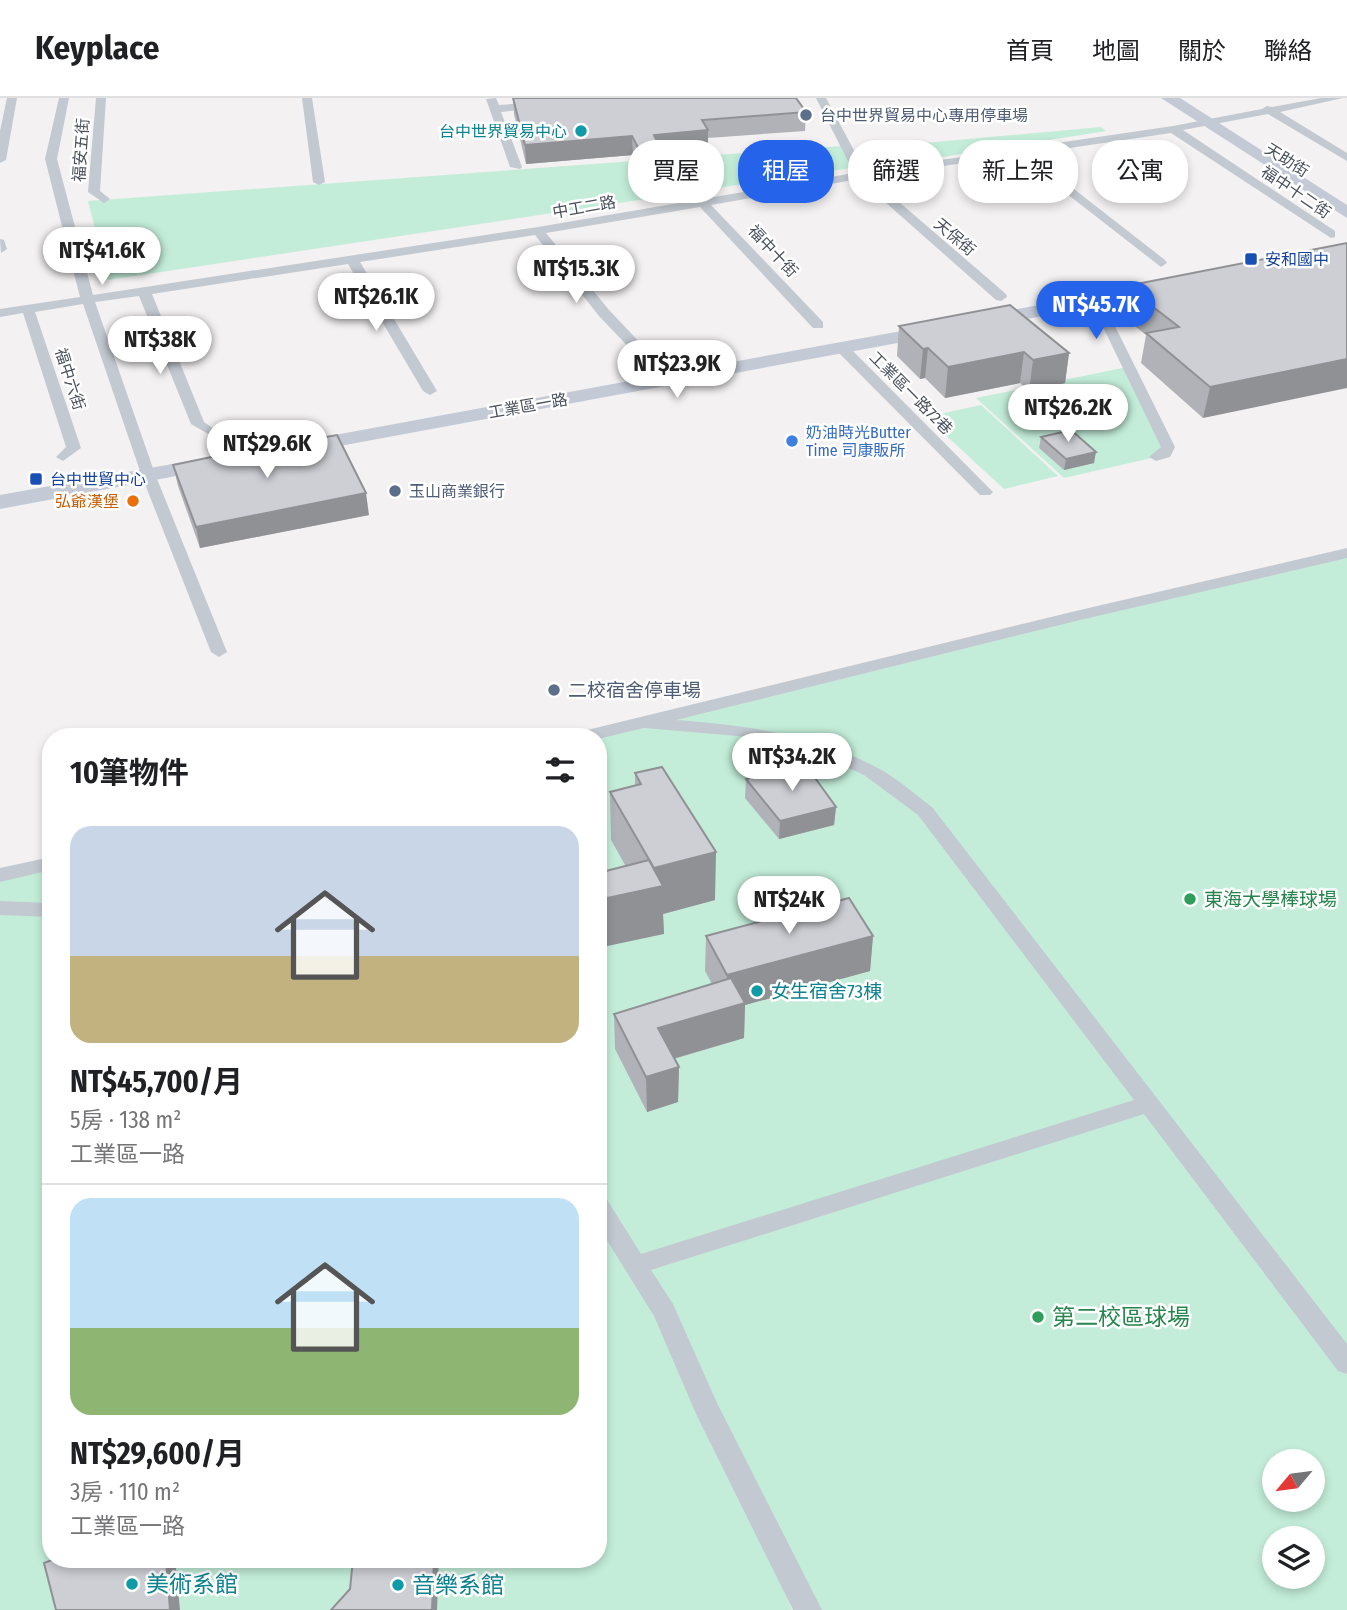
<!DOCTYPE html>
<html lang="zh-TW">
<meta charset="utf-8">
<style>
:root{--surface:#fff;--page:#f6f6f6;--text:#202124;--muted:#757577;--line:#e0e0e0;--accent:#2563eb}
body{margin:0;font-family:"Fira Sans Condensed","Noto Sans TC",sans-serif;background:var(--page);color:var(--text);height:100vh;display:flex;flex-direction:column;font-size:26px;white-space:nowrap}
*{box-sizing:border-box;margin:0}
p{font-size:23px;color:var(--muted)}
.icon{flex:none;width:38px;height:38px;fill:none;stroke:currentColor;stroke-width:2;stroke-linecap:round;stroke-linejoin:round}
.map{position:relative;flex:1;overflow:hidden}
.sheet{position:absolute;left:42px;top:630px;width:565px;height:840px;display:flex;flex-direction:column;background:var(--surface);border-radius:28px;box-shadow:0 4px 10px #0003}
.sheet>*{flex:none}
.hud{position:absolute;left:628px;top:42px;width:612px;height:63px;display:flex;gap:14px}
.needle{width:46px;rotate:241deg}
.controls{position:absolute;left:1262px;top:1351px;display:grid;gap:14px}
.controls a{display:grid;place-items:center;width:63px;height:63px;border-radius:50%;background:var(--surface);box-shadow:0 4px 10px #0003;font-size:35px}
.price{position:absolute;translate:-50% -60px;padding:0 16px;border-radius:24px;background:#fff;color:#222;font-size:23px;line-height:46px;filter:drop-shadow(0 2px 4px #0008)}
.price::after{content:'';position:absolute;left:50%;top:42px;width:21px;height:16px;margin-left:-10px;background:inherit;clip-path:polygon(0 0,100% 0,50% 100%)}
.price.active{background:var(--accent);color:#fff}
ul{padding:0;list-style:none}
li{display:grid;align-content:center;gap:14px;height:371px;padding:0 28px}
li+li{border-top:2px solid var(--line)}
li span{display:grid;place-items:center;height:217px;border-radius:21px;color:#555}
li>.icon{margin-inline-start:auto}
span .icon{width:126px;height:126px;fill:#fffc;stroke-width:1}
li b{font-size:30px}
h2{display:flex;justify-content:space-between;align-items:center;height:84px;padding:0 28px;font-size:30px}
.tag{padding:0 24px;border-radius:28px;background:var(--surface);box-shadow:0 4px 10px #0003;font-size:24px;line-height:63px}
.tag.active{background:var(--accent);color:#fff}
header{display:flex;align-items:center;gap:42px;box-sizing:border-box;height:98px;padding:0 35px;background:var(--surface);border-bottom:2px solid var(--line)}
header strong{font-size:33px}
nav{display:flex;gap:38px;margin-inline-start:auto;font-size:24px}
.map>svg:first-child{display:block}
.green{fill:#c3edd9;fill-rule:evenodd}
.lines{fill:none;stroke-linecap:round;stroke-linejoin:round}
.street{fill:#c3c9d1;fill-rule:evenodd}
.secondary{fill:#c3cad6;fill-rule:evenodd}
.wall{fill:#b1b2b7}
.shaded-wall{fill:#909195}
.building{fill:#cecfd5;stroke:#909195;stroke-width:2}
.service-dot{fill:#5c6f8a;stroke:#fff;stroke-width:2.5}
.culture-dot{fill:#0f9aa8;stroke:#fff;stroke-width:2.5}
.transit-dot{fill:#1a4fb4;stroke:#fff;stroke-width:2.5}
.shop-dot{fill:#3f7fe0;stroke:#fff;stroke-width:2.5}
.food-dot{fill:#e8710a;stroke:#fff;stroke-width:2.5}
.leisure-dot{fill:#2e9e5b;stroke:#fff;stroke-width:2.5}
.labels{text-anchor:middle;dominant-baseline:central;stroke-width:5;stroke-linejoin:round;paint-order:stroke}
.far-service-label{font-size:16px;fill:#4e5e75;stroke:#fff;text-anchor:start}
.far-culture-label{font-size:16px;fill:#0d838f;stroke:#fff;text-anchor:end}
.far-street-label{font-size:16px;fill:#4a515d;stroke:#fff}
.far-transit-label{font-size:16px;fill:#164399;stroke:#fff;text-anchor:start}
.far-shop-label{font-size:16px;fill:#366cbe;stroke:#fff;text-anchor:start}
.far-food-label{font-size:16px;fill:#c56008;stroke:#fff;text-anchor:end}
.service-label{font-size:19px;fill:#4e5e75;stroke:#fff;text-anchor:start}
.leisure-label{font-size:19px;fill:#27864d;stroke:#fff;text-anchor:start}
.culture-label{font-size:19px;fill:#0d838f;stroke:#fff;text-anchor:start}
.near-leisure-label{font-size:23px;fill:#27864d;stroke:#fff;text-anchor:start}
.near-culture-label{font-size:23px;fill:#0d838f;stroke:#fff;text-anchor:start}
</style>
<header>
<strong>Keyplace</strong>
<nav><a>首頁</a><a>地圖</a><a>關於</a><a>聯絡</a></nav>
</header>
<div class="map">
<svg width="1347" height="1512" viewBox="0 0 1347 1512">
<rect width="100%" height="100%" fill="#f3f1f1"/>
<g class="green">
<polygon points="1101,29 1106,33 924,62 913,46"/>
<polygon points="841,48 857,66 851,70 108,182 88,103"/>
<polygon points="1127,269 1168,349 1156,359 1064,380 976,300"/>
<polygon points="981,307 1058,378 1004,391 926,319"/>
<path d="M1347,455V1512H811L706,1310L792,1512H0V777L51,765V1461H598V639ZM1274,1363H1312V1402H1274ZM1274,1440H1312V1479H1274Z"/>
</g>
<g class="lines">
<g class="street">
<polygon points="7,0 17,0 6,62 0,65 0,33"/>
<polygon points="59,0 69,0 57,61 93,197 538,129 854,75 816,0 826,0 865,73 1173,28 1262,11 1267,8 1272,9 1321,0 1343,0 1280,14 1347,55 1347,63 1268,16 1183,32 1335,133 1335,139 1331,140 1171,35 1029,56 1165,162 1167,165 1161,169 1017,57 870,79 1006,196 1007,199 1001,203 996,202 859,81 711,107 823,224 823,230 813,230 700,109 546,135 609,212 648,253 648,259 638,259 599,218 535,137 360,164 437,293 430,297 423,293 348,166 152,196 204,324 217,333 210,337 191,326 139,198 95,204 155,376 227,554 219,559 211,554 141,376 83,206 35,214 81,350 63,363 56,359 66,349 23,215 0,219 0,211 80,199 45,61"/>
<polygon points="96,0 106,0 100,93 110,101 104,105 88,94"/>
<polygon points="302,0 312,0 325,84 319,87 313,84"/>
<polygon points="496,0 499,7 538,4 543,7 538,10 501,14 522,69 520,71 510,69 486,1"/>
<polygon points="0,141 4,142 7,151 1,155"/>
<polygon points="1096,198 1102,202 1175,349 1170,359 1156,363 1149,359 1161,349 1090,202"/>
<polygon points="842,246 847,247 990,391 993,394 990,397 980,397 837,253 835,250"/>
<path d="M1347,450V460L1080,522L676,622C744,627 813,636 874,668C895,678 913,695 932,709L1347,1246V1276L1338,1273L1144,1016L651,1172L673,1206L717,1305L822,1512H793L697,1318L654,1218L598,1128V1098L606,1100L641,1156L1134,1002L918,717L864,677L822,658L749,639L644,630L598,641L574,639L583,633L1080,512Z"/>
<polygon points="51,759 51,772 0,784 0,770"/>
<polygon points="0,803 51,805 51,819 0,817"/>
</g>
<g class="secondary">
<polygon points="1161,0 1180,0 1347,107 1347,120"/>
<polygon points="1161,185 1168,187 1170,191 1168,195 984,229 974,223 984,217"/>
<polygon points="934,227 944,233 941,237 302,355 294,354 291,349 294,344 302,343"/>
<polygon points="211,359 219,360 222,365 219,370 0,411 0,397"/>
</g>
</g>
<g class="wall">
<polygon points="513,0 806,14 805,33 708,40 708,51 663,54 665,60 665,79 644,80 633,57 526,66 514,16"/>
<polygon points="1347,145 1203,320 1141,265 1146,237 1121,217 1126,188"/>
<polygon points="899,228 1069,255 1065,285 1029,293 1020,285 945,300 925,280 920,281 897,258"/>
<polygon points="1041,339 1094,365 1064,372 1039,350"/>
<polygon points="309,342 369,417 200,450 178,388 173,367"/>
<polygon points="635,675 715,802 663,816 664,836 611,742 610,694 635,687"/>
<polygon points="746,681 836,709 834,727 779,741 745,700"/>
<polygon points="706,838 873,838 870,873 745,907 744,940 674,961 679,969 678,1004 647,1014 615,951 614,916 712,886 705,873"/>
</g>
<g class="shaded-wall">
<polygon points="708,32 708,51 654,55 654,37"/>
<polygon points="632,38 633,57 526,66 525,47"/>
<polygon points="665,60 665,79 644,80 644,61"/>
<polygon points="928,250 925,280 920,281 923,251"/>
<polygon points="1024,254 1020,285 945,300 948,269"/>
<polygon points="1069,255 1065,285 1029,293 1033,262"/>
<polygon points="1347,261 1347,290 1203,320 1210,289"/>
<polygon points="1096,354 1094,365 1064,372 1066,361"/>
<polygon points="366,395 369,417 200,450 196,429"/>
<polygon points="836,709 834,727 779,741 780,723"/>
<polygon points="716,754 715,802 663,816 664,836 598,850 598,802 654,770"/>
<polygon points="873,838 870,873 745,907 744,940 658,965 658,930 726,910 727,877"/>
<polygon points="679,969 678,1004 647,1014 646,979"/>
<polygon points="166,1461 175,1461 180,1512 170,1512"/>
<polygon points="434,1461 439,1461 437,1512 432,1512"/>
</g>
<g class="building">
<polygon points="513,0 796,0 806,14 702,22 708,32 654,37 665,60 644,61 632,38 525,47"/>
<polygon points="1347,145 1347,261 1210,289 1146,235 1179,229 1126,188"/>
<polygon points="1010,207 1069,255 1033,262 1024,254 948,269 928,250 923,251 899,228"/>
<polygon points="1071,332 1096,354 1066,361 1041,339"/>
<polygon points="337,337 366,395 196,429 173,367 307,339 309,342"/>
<polygon points="805,666 836,709 780,723 746,681"/>
<polygon points="662,669 716,754 654,770 610,694 641,686 635,675"/>
<polygon points="649,762 663,788 598,802 598,775"/>
<polygon points="849,800 873,838 727,877 706,838"/>
<polygon points="731,880 745,905 658,930 679,969 646,979 614,916"/>
<polygon points="54,1461 166,1461 170,1512 56,1512 44,1465"/>
<polygon points="353,1461 434,1461 432,1512 331,1512 350,1491"/>
</g>
<g class="service-dot">
<circle cx="806" cy="17" r="7"/>
<circle cx="395" cy="393" r="7"/>
<circle cx="554" cy="592" r="7"/>
</g>
<g class="culture-dot">
<circle cx="581" cy="33" r="7"/>
<circle cx="757" cy="893" r="7"/>
<circle cx="132" cy="1486" r="7"/>
<circle cx="398" cy="1487" r="7"/>
</g>
<g class="transit-dot">
<rect x="1244" y="154" width="14" height="14" rx="3.5"/>
<rect x="29" y="374" width="14" height="14" rx="3.5"/>
</g>
<circle class="shop-dot" cx="792" cy="343" r="7"/>
<circle class="food-dot" cx="133" cy="403" r="7"/>
<g class="leisure-dot">
<circle cx="1190" cy="801" r="7"/>
<circle cx="1038" cy="1219" r="7"/>
</g>
<g class="labels">
<g class="far-service-label">
<text x="820" y="17">台中世界貿易中心專用停車場</text>
<text x="409" y="393">玉山商業銀行</text>
</g>
<g class="far-culture-label">
<text x="567" y="33">台中世界貿易中心</text>
</g>
<g class="far-street-label">
<text transform="translate(81 52) rotate(-86)">福安五街</text>
<text transform="translate(1287 62) rotate(32)">天助街</text>
<text transform="translate(1296 94) rotate(34)">福中十二街</text>
<text transform="translate(584 109) rotate(-10)">中工二路</text>
<text transform="translate(955 139) rotate(40)">天保街</text>
<text transform="translate(773 153) rotate(47)">福中十街</text>
<text transform="translate(70 281) rotate(72)">福中六街</text>
<text transform="translate(911 295) rotate(45)">工業區一路72巷</text>
<text transform="translate(528 308) rotate(-10)">工業區一路</text>
</g>
<g class="far-transit-label">
<text x="1265" y="161">安和國中</text>
<text x="50" y="381">台中世貿中心</text>
</g>
<g class="far-shop-label">
<text x="806" y="334">奶油時光Butter<tspan x="806" dy="18">Time 司康販所</tspan></text>
</g>
<g class="far-food-label">
<text x="119" y="403">弘爺漢堡</text>
</g>
<g class="service-label">
<text x="568" y="592">二校宿舍停車場</text>
</g>
<g class="leisure-label">
<text x="1204" y="801">東海大學棒球場</text>
</g>
<g class="culture-label">
<text x="771" y="893">女生宿舍73棟</text>
</g>
<g class="near-leisure-label">
<text x="1052" y="1219">第二校區球場</text>
</g>
<g class="near-culture-label">
<text x="146" y="1486">美術系館</text>
<text x="412" y="1487">音樂系館</text>
</g>
</g>
</svg>
<div class="controls">
<a><svg class="needle" viewBox="-14 -14 28 28"><path d="M0-13l5 13h-10z" fill="#e53935"/><path d="M0 13l5-13h-10z" fill="#757577"/></svg></a>
<a><svg class="icon" aria-label="layers" viewBox="0 0 24 24"><path d="M12 4l9 5-9 5-9-5zM3 14l9 5 9-5"/></svg></a>
</div>
<b class="price" style="left:102px;top:189px">NT$41.6K</b>
<b class="price" style="left:576px;top:207px">NT$15.3K</b>
<b class="price" style="left:376px;top:235px">NT$26.1K</b>
<b class="price active" style="left:1096px;top:243px">NT$45.7K</b>
<b class="price" style="left:160px;top:278px">NT$38K</b>
<b class="price" style="left:677px;top:302px">NT$23.9K</b>
<b class="price" style="left:1068px;top:346px">NT$26.2K</b>
<b class="price" style="left:267px;top:382px">NT$29.6K</b>
<b class="price" style="left:792px;top:695px">NT$34.2K</b>
<b class="price" style="left:789px;top:838px">NT$24K</b>
<div class="hud">
<a class="tag">買屋</a>
<a class="tag active">租屋</a>
<a class="tag">篩選</a>
<a class="tag">新上架</a>
<a class="tag">公寓</a>
</div>
<section class="sheet">
<h2>10筆物件<svg class="icon" aria-label="filters" viewBox="0 0 24 24"><path d="M4 7h16M4 17h16"/><circle cx="9" cy="7" r="2"/><circle cx="15" cy="17" r="2"/></svg></h2>
<ul>
<li><span style="background:linear-gradient(#c9d6e8 60%,#c2b280 0)"><svg class="icon" aria-label="home" viewBox="0 0 24 24"><path d="M3 11l9-7 9 7M6 9v11h12V9"/></svg></span><div><b>NT$45,700/月</b><p>5房 · 138 m²</p><p>工業區一路</p></div></li>
<li><span style="background:linear-gradient(#bfe0f5 60%,#8fb573 0)"><svg class="icon" aria-label="home" viewBox="0 0 24 24"><path d="M3 11l9-7 9 7M6 9v11h12V9"/></svg></span><div><b>NT$29,600/月</b><p>3房 · 110 m²</p><p>工業區一路</p></div></li>
</ul>
</section>
</div>
